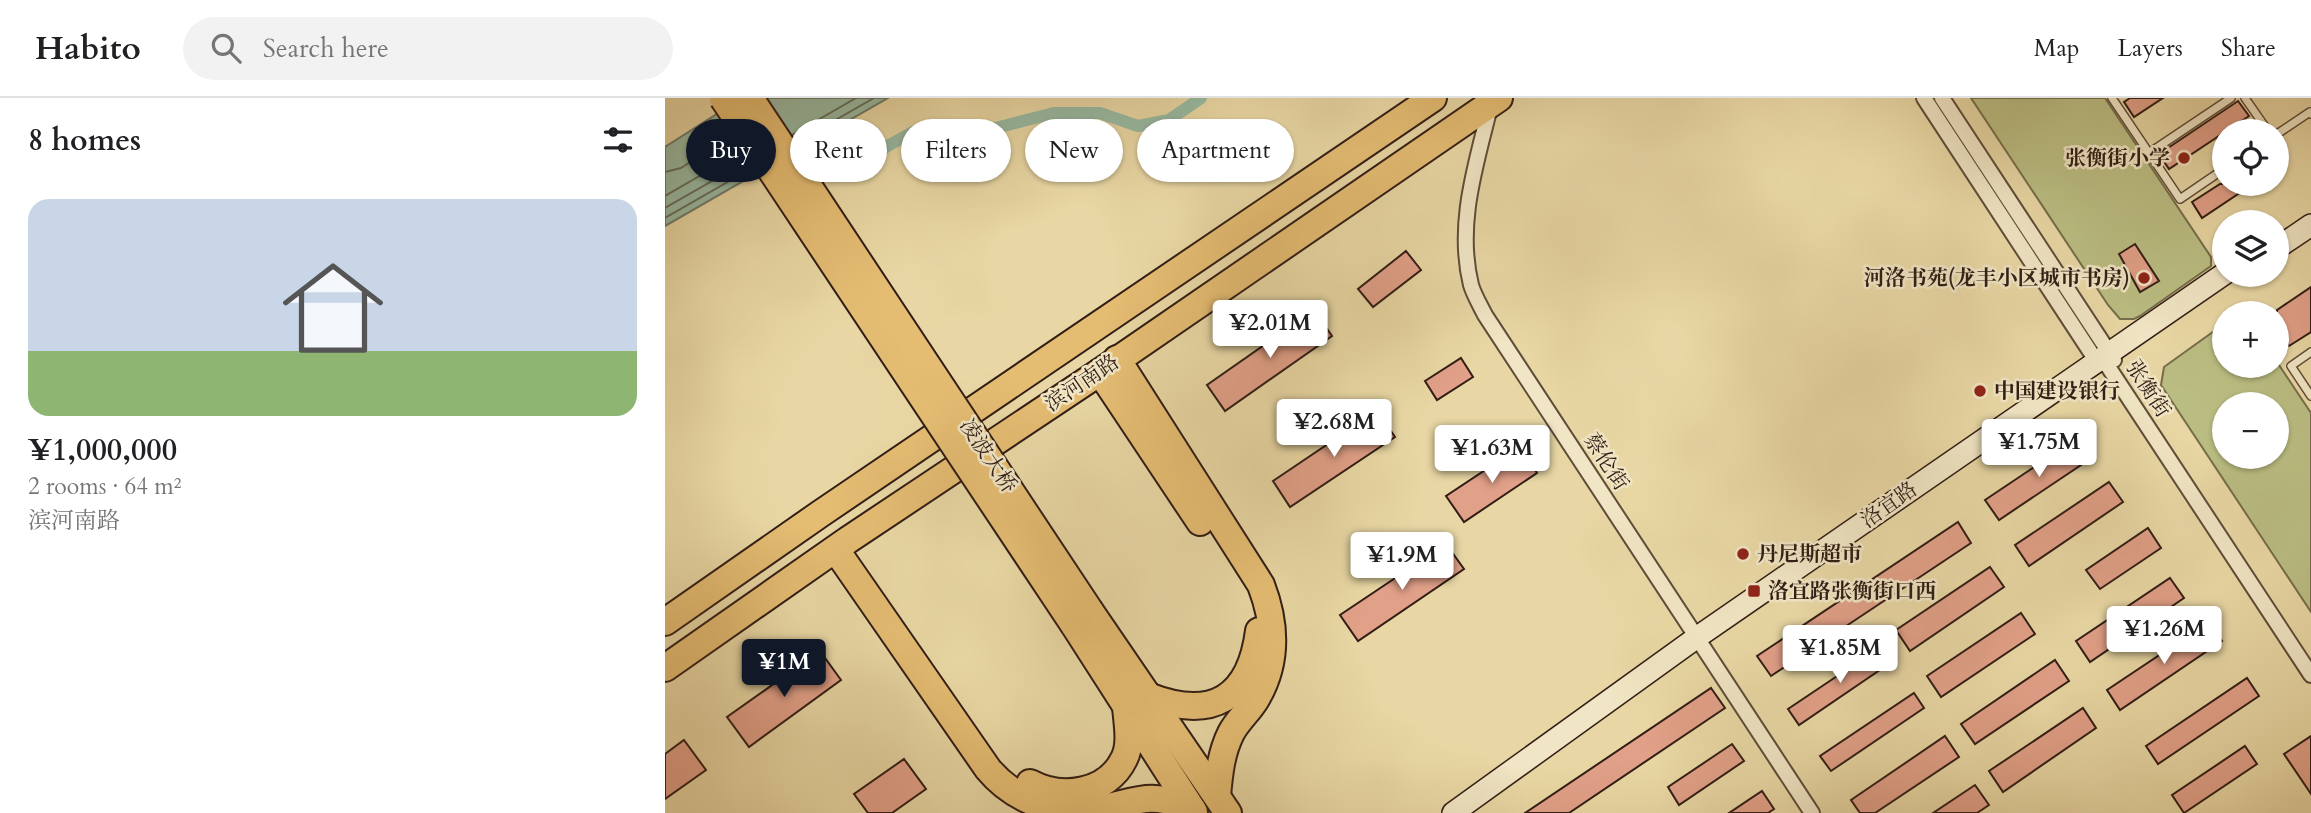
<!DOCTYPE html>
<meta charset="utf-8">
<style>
:root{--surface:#fff;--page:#f2f2f2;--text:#202124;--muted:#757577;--line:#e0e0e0;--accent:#111827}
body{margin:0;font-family:Cardo,"Noto Serif SC",serif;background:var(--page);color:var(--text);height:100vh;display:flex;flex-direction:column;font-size:26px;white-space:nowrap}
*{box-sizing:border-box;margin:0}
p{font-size:23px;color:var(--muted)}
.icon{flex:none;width:38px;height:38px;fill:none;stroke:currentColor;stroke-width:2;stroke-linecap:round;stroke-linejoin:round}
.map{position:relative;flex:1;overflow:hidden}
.drawer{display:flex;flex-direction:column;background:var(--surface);width:665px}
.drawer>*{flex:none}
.hud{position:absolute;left:21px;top:21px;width:665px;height:63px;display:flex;gap:14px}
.buttons{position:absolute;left:1547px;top:21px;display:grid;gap:14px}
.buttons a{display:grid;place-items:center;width:77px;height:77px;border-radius:50%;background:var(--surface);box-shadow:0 2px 5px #0004;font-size:35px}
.price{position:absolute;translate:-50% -60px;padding:0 16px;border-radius:7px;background:#fff;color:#222;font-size:23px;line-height:46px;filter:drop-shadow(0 2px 4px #0008)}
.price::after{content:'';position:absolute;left:50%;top:42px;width:21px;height:16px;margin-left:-10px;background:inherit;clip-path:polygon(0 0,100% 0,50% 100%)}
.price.current{background:var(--accent);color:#fff}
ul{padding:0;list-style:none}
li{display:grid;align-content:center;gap:14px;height:371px;padding:0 28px}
li span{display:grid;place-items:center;height:217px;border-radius:21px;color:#555}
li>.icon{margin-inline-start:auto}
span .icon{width:126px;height:126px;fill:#fffc;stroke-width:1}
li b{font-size:30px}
h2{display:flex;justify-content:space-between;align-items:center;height:84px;padding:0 28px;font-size:30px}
.pill{padding:0 24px;border-radius:32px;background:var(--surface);box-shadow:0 2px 5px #0004;font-size:24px;line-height:63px}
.pill.current{background:var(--accent);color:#fff}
header{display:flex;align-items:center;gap:42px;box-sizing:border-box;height:98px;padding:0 35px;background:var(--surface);border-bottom:2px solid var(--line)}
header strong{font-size:33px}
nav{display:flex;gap:38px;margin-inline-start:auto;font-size:24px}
.search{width:490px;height:63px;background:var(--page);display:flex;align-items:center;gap:18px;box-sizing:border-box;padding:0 24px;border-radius:38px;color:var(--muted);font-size:26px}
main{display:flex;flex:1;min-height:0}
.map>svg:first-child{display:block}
.green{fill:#babd82;stroke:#766d4c;stroke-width:2;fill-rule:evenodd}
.water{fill:#98baa3;stroke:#6f7b6a;stroke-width:2}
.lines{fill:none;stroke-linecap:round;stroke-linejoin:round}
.shore{stroke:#646c5c;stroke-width:2}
.canal{stroke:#98baa3;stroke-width:12}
.building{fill:#e1a088;stroke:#311d15;stroke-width:2}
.lane-casing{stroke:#5f4c39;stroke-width:10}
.street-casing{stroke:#5f4c39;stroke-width:18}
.secondary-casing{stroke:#311d15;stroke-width:24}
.highway-casing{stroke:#311d15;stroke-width:30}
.lane{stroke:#f0e5c4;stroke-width:7}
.street{stroke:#f0e5c4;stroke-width:14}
.secondary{stroke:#f0e5c4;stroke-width:21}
.highway{stroke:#e4bc72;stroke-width:26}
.highway-bridge-casing{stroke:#311d15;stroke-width:30;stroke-linecap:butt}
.highway-bridge{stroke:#e4bc72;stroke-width:26}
.poi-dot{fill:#8f2418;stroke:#f0e5c4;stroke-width:2.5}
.labels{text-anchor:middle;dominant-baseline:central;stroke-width:5;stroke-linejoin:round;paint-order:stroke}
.poi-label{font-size:21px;font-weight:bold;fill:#311d15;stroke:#f0e5c4;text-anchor:start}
.street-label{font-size:21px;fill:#311d15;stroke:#f0e5c4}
</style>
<header>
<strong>Habito</strong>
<div class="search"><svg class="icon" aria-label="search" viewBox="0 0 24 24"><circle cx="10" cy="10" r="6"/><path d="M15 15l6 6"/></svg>Search here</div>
<nav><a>Map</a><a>Layers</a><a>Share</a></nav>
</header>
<main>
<section class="drawer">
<h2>8 homes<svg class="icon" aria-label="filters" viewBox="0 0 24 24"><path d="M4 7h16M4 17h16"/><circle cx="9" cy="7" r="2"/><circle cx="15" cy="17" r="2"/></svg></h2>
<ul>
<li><span style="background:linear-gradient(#c9d6e8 70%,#8fb573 0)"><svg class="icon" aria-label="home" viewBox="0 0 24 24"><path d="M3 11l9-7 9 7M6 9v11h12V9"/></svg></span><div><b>¥1,000,000</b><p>2 rooms · 64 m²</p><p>滨河南路</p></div></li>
</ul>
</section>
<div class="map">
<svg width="1646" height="715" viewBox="0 0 1646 715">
<rect width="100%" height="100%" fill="#e8d7a4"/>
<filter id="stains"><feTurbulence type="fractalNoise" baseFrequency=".00286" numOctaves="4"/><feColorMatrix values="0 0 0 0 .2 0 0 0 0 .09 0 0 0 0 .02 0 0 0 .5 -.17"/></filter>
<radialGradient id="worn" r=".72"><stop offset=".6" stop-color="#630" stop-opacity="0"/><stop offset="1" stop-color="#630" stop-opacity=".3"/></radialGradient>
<g class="green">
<polygon points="1306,0 1440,0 1546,159 1546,168 1475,218 1469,221 1455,221 1443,207"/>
<path d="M1559,226V268H1612V264L1646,315V514L1496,287L1499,269ZM1559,306H1612V359H1559Z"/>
</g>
<polygon class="water" points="77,0 223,0 0,128 0,49"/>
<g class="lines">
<g class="shore">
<polyline points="127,37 191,0"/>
<polyline points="132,44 209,0"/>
<polyline points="0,74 16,70 66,38"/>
<polyline points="0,98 76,54"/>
<polyline points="0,110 82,63"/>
<polyline points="0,120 87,70"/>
</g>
<g class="canal">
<polyline points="311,35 389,15 435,15 473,28 504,22 536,0"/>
<polyline points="190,66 248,34 264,34"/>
</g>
</g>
<g class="building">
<polygon points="1465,0 1498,0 1469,19 1459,4"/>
<polygon points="1573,3 1584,18 1504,71 1494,56"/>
<polygon points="1555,86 1588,86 1537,120 1527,104"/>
<polygon points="1470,146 1494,183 1475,194 1454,156"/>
<polygon points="741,153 756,172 708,209 693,191"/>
<polygon points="1646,189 1646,234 1624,248 1612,230 1612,212"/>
<polygon points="649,212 667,238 560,313 542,287"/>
<polygon points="796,260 808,279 772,302 760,283"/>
<polygon points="712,313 730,339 625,409 608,383"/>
<polygon points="1414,339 1428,359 1334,422 1320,402"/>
<polygon points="855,349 872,375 799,424 781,398"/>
<polygon points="1444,384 1458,404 1364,468 1350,447"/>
<polygon points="1293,424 1306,445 1106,578 1092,558"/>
<polygon points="1483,430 1496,450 1435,491 1421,472"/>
<polygon points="781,446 799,471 693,543 675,517"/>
<polygon points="1325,469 1339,489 1245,553 1231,532"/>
<polygon points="1505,480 1519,500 1425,564 1411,543"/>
<polygon points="1356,515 1370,536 1276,599 1262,578"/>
<polygon points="1544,524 1557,543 1455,612 1442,592"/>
<polygon points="1217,548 1228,563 1134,627 1123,611"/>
<polygon points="155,553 176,582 84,649 62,619"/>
<polygon points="1390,562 1404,583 1310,646 1296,626"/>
<polygon points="1582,580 1594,598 1493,666 1481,648"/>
<polygon points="1046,590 1060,610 904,715 860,715"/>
<polygon points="1249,595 1259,610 1166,673 1155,658"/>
<polygon points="1418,610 1431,630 1338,694 1324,673"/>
<polygon points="1280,638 1294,659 1210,715 1195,715 1186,702"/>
<polygon points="1646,638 1646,696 1619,656"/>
<polygon points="19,642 41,672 0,701 0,656"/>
<polygon points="1067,646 1079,663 1014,707 1003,689"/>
<polygon points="1580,648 1592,666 1519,715 1507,697"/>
<polygon points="239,661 261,691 227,715 203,715 189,696"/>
<polygon points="1310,687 1324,707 1312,715 1268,715"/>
<polygon points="1097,693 1109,711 1103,715 1064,715"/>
</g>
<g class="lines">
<g class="lane-casing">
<g id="lane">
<polyline points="1447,0 1515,101 1559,71"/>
<polyline points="1580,0 1603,33"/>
<polyline points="1612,36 1645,14 1646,16"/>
<polyline points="1484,55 1566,0"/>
<polyline points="1646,254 1626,268 1646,298"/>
</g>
</g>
<g class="street-casing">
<g id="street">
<polyline points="1259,0 1432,264 1442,267 1646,577"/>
<polyline points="1277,0 1449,262"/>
<path d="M825,9C811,67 791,126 806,187C809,197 815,207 820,217L1147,715"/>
</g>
</g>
<g class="secondary-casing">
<g id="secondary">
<polyline points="1612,150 1646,127"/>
<polyline points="788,715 1031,540 1559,176"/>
</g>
</g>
<g class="highway-casing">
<g id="highway">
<path d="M452,261L596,487C611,526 613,564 591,601C584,613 572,623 566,635C556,655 554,676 552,698"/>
<polyline points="435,274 535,424"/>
<path d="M171,452L323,671C347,700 384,715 423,713C468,707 480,690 527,711"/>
<polyline points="425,513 563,715"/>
<polyline points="0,524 155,416 768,0"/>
<polyline points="409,527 529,714"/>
<polyline points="0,570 183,442 435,274 834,0"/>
<path d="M483,598C547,623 585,601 594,533"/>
<path d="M365,685C396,702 442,696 459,661C467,646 462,624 461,608"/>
</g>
</g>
<use href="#lane" class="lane"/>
<use href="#street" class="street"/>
<use href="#secondary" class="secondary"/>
<use href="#highway" class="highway"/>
<g class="highway-bridge-casing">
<g id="highway-bridge">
<polyline points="58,0 409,527"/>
<polyline points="85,0 425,513"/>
</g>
</g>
<use href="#highway-bridge" class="highway-bridge"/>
</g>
<g class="poi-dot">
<circle cx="1519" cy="60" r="7"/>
<circle cx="1479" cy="180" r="7"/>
<circle cx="1315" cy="293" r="7"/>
<circle cx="1078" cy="456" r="7"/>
<rect x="1082" y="486" width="14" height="14" rx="3.5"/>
</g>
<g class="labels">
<g class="poi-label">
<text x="1505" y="60" text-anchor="end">张衡街小学</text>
<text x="1465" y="180" text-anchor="end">河洛书苑(龙丰小区城市书房)</text>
<text x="1329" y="293">中国建设银行</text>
<text x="1092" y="456">丹尼斯超市</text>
<text x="1103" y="493">洛宜路张衡街口西</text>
</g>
<g class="street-label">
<text transform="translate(417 285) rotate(-34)">滨河南路</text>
<text transform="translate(1483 291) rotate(57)">张衡街</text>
<text transform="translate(323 358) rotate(56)">凌波大桥</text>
<text transform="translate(941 364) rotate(57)">蔡伦街</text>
<text transform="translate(1224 407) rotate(-35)">洛宜路</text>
</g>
</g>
<rect width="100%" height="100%" filter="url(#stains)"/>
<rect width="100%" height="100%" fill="url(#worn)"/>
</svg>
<div class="buttons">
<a><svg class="icon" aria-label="locate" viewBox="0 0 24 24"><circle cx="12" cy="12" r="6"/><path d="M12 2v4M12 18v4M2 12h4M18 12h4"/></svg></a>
<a><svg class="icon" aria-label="layers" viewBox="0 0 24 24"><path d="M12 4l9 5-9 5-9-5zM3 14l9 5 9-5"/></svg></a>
<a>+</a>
<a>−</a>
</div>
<b class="price" style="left:605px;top:262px">¥2.01M</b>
<b class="price" style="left:669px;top:361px">¥2.68M</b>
<b class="price" style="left:1374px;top:381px">¥1.75M</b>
<b class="price" style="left:827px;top:387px">¥1.63M</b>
<b class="price" style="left:737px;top:494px">¥1.9M</b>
<b class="price" style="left:1499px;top:568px">¥1.26M</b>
<b class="price" style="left:1175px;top:587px">¥1.85M</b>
<b class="price current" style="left:119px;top:601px">¥1M</b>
<div class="hud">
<a class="pill current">Buy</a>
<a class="pill">Rent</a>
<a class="pill">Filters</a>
<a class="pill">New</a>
<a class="pill">Apartment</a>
</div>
</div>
</main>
